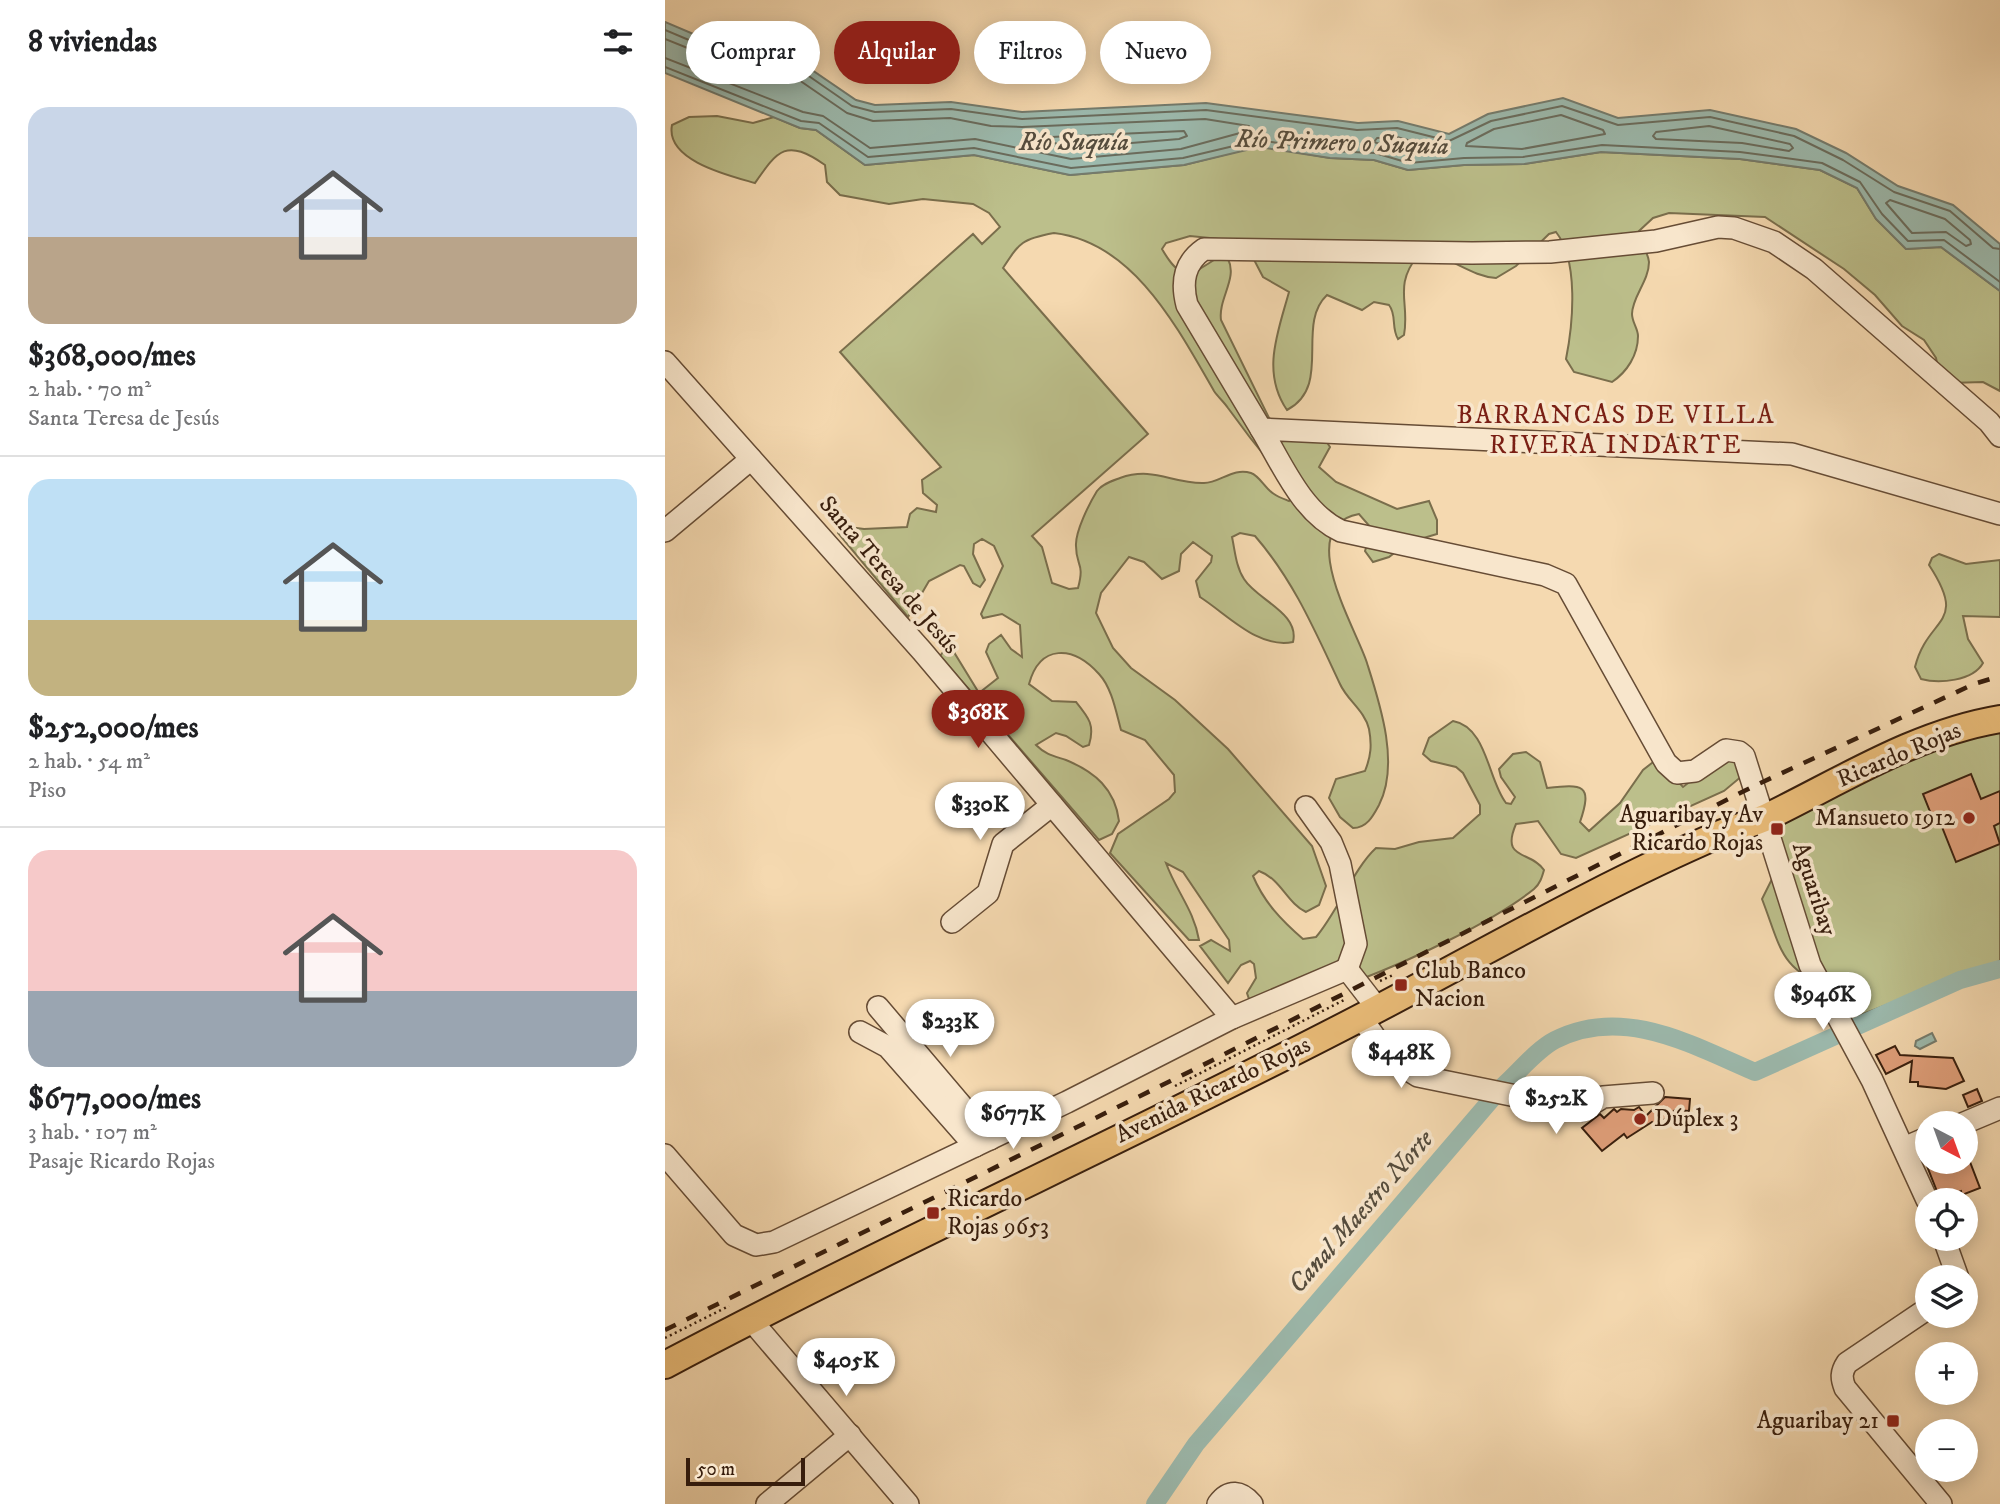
<!DOCTYPE html>
<html lang="es">
<meta charset="utf-8">
<style>
:root{--surface:#fff;--page:#f6f6f6;--text:#202124;--muted:#757577;--line:#e0e0e0;--accent:#8f2418}
body{margin:0;font-family:"IM FELL DW Pica",serif;background:var(--page);color:var(--text);height:100vh;display:flex;flex-direction:column;font-size:26px;white-space:nowrap}
*{box-sizing:border-box;margin:0}
p{font-size:23px;color:var(--muted)}
.icon{flex:none;width:38px;height:38px;fill:none;stroke:currentColor;stroke-width:2;stroke-linecap:round;stroke-linejoin:round}
.map{position:relative;flex:1;overflow:hidden}
.side{display:flex;flex-direction:column;background:var(--surface);width:665px}
.side>*{flex:none}
.hud{position:absolute;left:21px;top:21px;width:665px;height:63px;display:flex;gap:14px}
.needle{width:46px;rotate:139deg}
.controls{position:absolute;left:1250px;top:1111px;display:grid;gap:14px}
.controls a{display:grid;place-items:center;width:63px;height:63px;border-radius:50%;background:var(--surface);box-shadow:0 4px 18px #0003;font-size:35px}
.scale{position:absolute;left:21px;bottom:18px;width:119px;box-sizing:border-box;padding-left:7px;border:4px solid #371d0c;border-top:0;font-size:19px;line-height:24px;white-space:nowrap;color:#371d0c;-webkit-text-stroke:5px #f8e6cc;paint-order:stroke}
.price{position:absolute;translate:-50% -60px;padding:0 16px;border-radius:24px;background:#fff;color:#222;font-size:23px;line-height:46px;filter:drop-shadow(0 2px 4px #0008)}
.price::after{content:'';position:absolute;left:50%;top:42px;width:21px;height:16px;margin-left:-10px;background:inherit;clip-path:polygon(0 0,100% 0,50% 100%)}
.price.selected{background:var(--accent);color:#fff}
ul{padding:0;list-style:none}
li{display:grid;align-content:center;gap:14px;height:371px;padding:0 28px}
li+li{border-top:2px solid var(--line)}
li span{display:grid;place-items:center;height:217px;border-radius:21px;color:#555}
li>.icon{margin-inline-start:auto}
span .icon{width:126px;height:126px;fill:#fffc;stroke-width:1}
li b{font-size:30px}
h2{display:flex;justify-content:space-between;align-items:center;height:84px;padding:0 28px;font-size:30px}
.chip{padding:0 24px;border-radius:32px;background:var(--surface);box-shadow:0 4px 18px #0003;font-size:24px;line-height:63px}
.chip.selected{background:var(--accent);color:#fff}
main{display:flex;flex:1;min-height:0}
.map>svg:first-child{display:block}
.green{fill:#bcbf8b;stroke:#7a6e4c;stroke-width:2;fill-rule:evenodd}
.water{fill:#9cbaae;stroke:#747b6d;stroke-width:2}
.lines{fill:none;stroke-linecap:round;stroke-linejoin:round}
.shore{stroke:#6a6c5d;stroke-width:2}
.canal{stroke:#9cbaae;stroke-width:18}
.building{fill:#e2a07b;stroke:#371d0c;stroke-width:2}
.minor-casing{stroke:#664c35;stroke-width:24}
.major-casing{stroke:#371d0c;stroke-width:30}
.path{stroke:#371d0c;stroke-width:2.5;stroke-dasharray:2 3.5;stroke-linecap:butt}
.minor{stroke:#f8e6cc;stroke-width:21}
.major{stroke:#eabc78;stroke-width:26}
.rail{stroke:#371d0c;stroke-width:4.5;stroke-dasharray:12 12;stroke-linecap:butt}
.poi-dot{fill:#8f2418;stroke:#f8e6cc;stroke-width:2.5}
.labels{text-anchor:middle;dominant-baseline:central;stroke-width:7;stroke-linejoin:round;paint-order:stroke}
.street-label{font-size:24px;fill:#371d0c;stroke:#f8e6cc}
.poi-label{font-size:24px;fill:#371d0c;stroke:#f8e6cc;text-anchor:end}
.water-label{font-size:26px;font-style:italic;fill:#554c3d;stroke:#f8e6cc}
.neighbourhood-label{font-size:26px;letter-spacing:2px;fill:#7a1f14;stroke:#f8e6cc}
</style>
<main>
<section class="side">
<h2>8 viviendas<svg class="icon" aria-label="filters" viewBox="0 0 24 24"><path d="M4 7h16M4 17h16"/><circle cx="9" cy="7" r="2"/><circle cx="15" cy="17" r="2"/></svg></h2>
<ul>
<li><span style="background:linear-gradient(#c9d6e8 60%,#b9a48a 0)"><svg class="icon" aria-label="home" viewBox="0 0 24 24"><path d="M3 11l9-7 9 7M6 9v11h12V9"/></svg></span><div><b>$368,000/mes</b><p>2 hab. · 70 m²</p><p>Santa Teresa de Jesús</p></div></li>
<li><span style="background:linear-gradient(#bfe0f5 65%,#c2b280 0)"><svg class="icon" aria-label="home" viewBox="0 0 24 24"><path d="M3 11l9-7 9 7M6 9v11h12V9"/></svg></span><div><b>$252,000/mes</b><p>2 hab. · 54 m²</p><p>Piso</p></div></li>
<li><span style="background:linear-gradient(#f6c9c9 65%,#9aa5b1 0)"><svg class="icon" aria-label="home" viewBox="0 0 24 24"><path d="M3 11l9-7 9 7M6 9v11h12V9"/></svg></span><div><b>$677,000/mes</b><p>3 hab. · 107 m²</p><p>Pasaje Ricardo Rojas</p></div></li>
</ul>
</section>
<div class="map">
<svg width="1335" height="1504" viewBox="0 0 1335 1504">
<rect width="100%" height="100%" fill="#f5d9b0"/>
<filter id="stains"><feTurbulence type="fractalNoise" baseFrequency=".00286" numOctaves="4"/><feColorMatrix values="0 0 0 0 .2 0 0 0 0 .09 0 0 0 0 .02 0 0 0 .5 -.17"/></filter>
<radialGradient id="worn" r=".72"><stop offset=".6" stop-color="#630" stop-opacity="0"/><stop offset="1" stop-color="#630" stop-opacity=".3"/></radialGradient>
<g class="green">
<path d="M52,116L88,123L109,117L135,128L151,130L200,165L309,155L405,175L519,165L594,146L665,158L709,160L743,170L799,165L859,164L936,152L1075,159L1155,170L1192,188L1211,219L1241,249L1276,247L1335,291V391L1318,382L1285,383L1274,372L1271,358L1259,340L1237,326L1210,295L1179,269L1100,217L1004,213L988,218L974,231C973,243 983,250 984,262C984,281 967,297 967,314C967,322 973,329 973,336C973,355 962,372 947,382L909,372L901,359C908,324 914,261 891,232L884,234L851,266L831,278C802,276 781,251 753,255C728,287 745,302 739,335L733,339C726,328 732,315 724,305L709,302L697,310L662,295C630,325 668,386 622,410C596,372 613,332 624,292L598,277L585,252L565,240L525,236L501,243L497,249C517,284 526,275 555,256L563,259C573,278 553,299 556,320L608,426L661,441L665,447L654,467L671,482L732,509L764,501L772,520V534L742,543L724,557L708,562L700,551L707,529L694,514C627,526 692,630 702,663C715,704 735,764 714,805C708,816 702,828 688,828L675,817L664,798L671,779L700,771C706,756 707,745 704,729C700,711 682,700 675,684C650,631 629,581 590,536L575,533L567,537C570,551 571,567 579,579C592,600 635,613 628,642C593,649 563,615 535,597L531,581L546,562L547,556L528,542L516,554L514,571L497,579L479,562L464,557L436,593L431,613L448,648L466,668L510,700L563,749L647,846L661,886L654,905L641,912C622,903 616,879 594,871L588,876C599,902 616,920 638,939L651,937C673,911 689,868 711,848L730,849L754,842L788,838L815,814V805L798,773L791,767L766,761L758,754L764,738L788,721C822,727 823,780 841,803L846,804L850,797L836,777L834,769L848,754L861,752L875,762L882,788C918,784 928,784 915,822L924,831L955,803L978,770L992,759L1018,787L1048,764L1072,755L1077,776L1059,791L911,858L896,854L873,821L851,824C835,861 866,850 879,870C877,877 875,884 869,889C828,922 744,961 694,980L679,965L585,1002L582,993L591,978L589,964L585,961L576,965L563,983L535,946L546,940L565,951L564,940L518,872L501,863C511,891 529,910 534,940H524L445,853L453,834L504,799L510,792L509,775L480,740L456,730C451,712 447,688 434,674C408,645 375,644 364,684L387,701L411,702C424,718 430,725 424,745L418,747L401,736L391,733L371,745C381,755 389,756 401,760C430,772 450,789 454,821L447,834L434,840L275,656L283,646L287,649L314,693L333,678L321,652L324,644L336,635L346,649L357,657L355,625L337,614L318,618L316,614L338,566L329,546L317,539L309,544L308,554L320,580L315,587L308,583L299,566L295,565L264,581L243,617L173,533L177,526L199,529L242,527L245,514L252,508L271,512L272,505L258,493L257,480L276,467L175,352L308,234L317,244L335,227L324,213L308,204L258,199L224,204L175,195L162,182L160,165C121,138 113,150 90,183C66,176 0,161 7,125L24,117ZM389,233C469,242 513,329 549,391C553,397 559,402 563,408C583,436 603,461 626,487L629,495L624,501C619,499 613,497 609,494C600,489 595,476 586,473C568,467 555,483 539,483C507,484 489,466 455,478C447,481 437,484 432,491C424,504 410,532 411,546C411,567 420,562 413,588L404,589L387,583L377,547L367,536L483,434L338,268C355,242 357,239 389,233Z"/>
<path d="M1274,554L1301,564L1335,560V617L1298,616L1303,639L1318,663C1308,681 1274,684 1256,679L1250,667C1263,615 1304,626 1264,565L1267,558Z"/>
<path d="M1335,730V961L1193,1016L1175,989L1169,991C1114,968 1117,951 1097,899L1119,855L1108,822L1246,754Z"/>
</g>
<g class="water">
<polygon points="0,22 33,36 77,42 112,58 141,66 191,100 210,105 286,102 357,112 541,103 693,123 733,121 784,134 823,114 898,98 953,118 1045,110 1131,129 1181,153 1233,186 1288,205 1335,244 1335,291 1276,247 1241,249 1211,219 1192,188 1155,170 1075,159 936,152 859,164 799,165 743,170 709,160 665,158 594,147 519,165 405,175 309,155 200,165 151,130 135,128 0,73"/>
<polygon points="1267,1033 1271,1041 1255,1049 1250,1046 1251,1041"/>
</g>
<g class="lines">
<g class="shore">
<polyline points="0,30 31,43 76,49 110,65 138,72 187,106 210,112 286,109 357,119 541,110 692,130 732,128 784,141 826,121 897,106 953,125 1045,117 1129,136 1178,160 1229,192 1285,211 1328,248 1335,249"/>
<polyline points="0,39 30,51 73,58 107,73 134,80 182,113 208,121 285,118 326,126 357,127 540,119 584,126 586,130 516,149 406,159 310,139 205,148 158,116 138,112 0,58"/>
<polyline points="0,67 136,121 154,123 203,157 309,148 406,168 518,158 594,140 665,151 710,153 744,163 799,158 858,157 937,145 1075,152 1157,163 1195,182 1217,214 1243,241 1279,240 1335,282"/>
<polygon points="896,115 938,130 940,134 857,149 801,146 802,143 829,129"/>
<polygon points="1044,126 1125,144 1128,148 1124,151 1077,143 991,139 988,136 991,132"/>
<polygon points="519,131 522,136 514,139 407,148 382,141 386,137"/>
<polygon points="732,137 765,146 767,150 745,154 709,142 712,138"/>
<polygon points="1225,200 1280,219 1305,240 1306,244 1301,246 1281,232 1247,233 1221,203"/>
</g>
<path class="canal" d="M490,1504L531,1444L838,1086C854,1072 871,1050 890,1040C958,1005 1027,1045 1090,1072L1295,980L1335,969"/>
</g>
<g class="building">
<polygon points="1306,774 1316,799 1335,791 1335,823 1329,826 1335,844 1291,862 1273,817 1268,819 1258,794"/>
<polygon points="1230,1046 1235,1055 1288,1058 1299,1081 1281,1089 1253,1086 1253,1082 1245,1082 1247,1061 1221,1074 1211,1055"/>
<polygon points="1312,1089 1317,1101 1303,1107 1298,1095"/>
<polygon points="1000,1097 1025,1099 1024,1111 1010,1110 991,1127 987,1122 962,1138 959,1134 937,1151 917,1128 935,1114 939,1118 949,1109 952,1112 956,1109 969,1110 974,1107 981,1116"/>
<polygon points="1273,1162 1305,1162 1315,1188 1297,1195 1296,1191 1275,1199 1262,1166"/>
</g>
<g class="lines">
<g class="minor-casing">
<g id="minor">
<polyline points="0,362 257,651 567,1018"/>
<path d="M596,429L522,305C516,282 519,263 539,249L807,253L885,252L991,241L1053,227L1069,228L1109,242L1149,269L1324,422L1335,436"/>
<polyline points="0,531 86,459"/>
<polyline points="641,807 666,842 675,864 691,944 682,969"/>
<polyline points="287,922 323,893 338,844 387,805"/>
<polyline points="213,1007 325,1139"/>
<polyline points="696,1017 718,1049 732,1063 753,1076 886,1103 905,1103 917,1110 938,1097 988,1093"/>
<polyline points="195,1032 223,1047 310,1146"/>
<polyline points="1297,1124 1335,1108"/>
<polyline points="1239,1148 1262,1138"/>
<polyline points="0,1155 69,1235 91,1245 109,1242 402,1102 567,1018 682,969 713,1009"/>
<path d="M1262,1200L1207,1080L1145,965L1079,756L1074,752L1061,750L1030,771L1012,773L1001,763L901,584L880,575L676,531C637,513 617,464 596,429L1127,454L1335,514"/>
<polyline points="1279,1239 1293,1278"/>
<path d="M1262,1309L1182,1363C1176,1372 1176,1378 1180,1388L1276,1504"/>
<polyline points="86,1320 243,1504"/>
<polyline points="102,1504 185,1435"/>
<path d="M553,1504C564,1489 576,1491 587,1504"/>
</g>
</g>
<g class="major-casing">
<path id="major" d="M0,1365C235,1240 478,1132 714,1008C826,949 937,885 1053,835C1069,828 1087,824 1102,817C1178,780 1251,733 1335,719"/>
</g>
<g class="path">
<polyline points="715,981 728,975"/>
<polyline points="510,1086 681,999"/>
<polyline points="0,1338 64,1306"/>
</g>
<use href="#minor" class="minor"/>
<use href="#major" class="major"/>
<polyline class="rail" points="0,1330 538,1065 1089,786 1309,684 1335,676"/>
</g>
<g class="poi-dot">
<circle cx="1304" cy="818" r="7"/>
<rect x="1105" y="822" width="14" height="14" rx="3.5"/>
<rect x="729" y="978" width="14" height="14" rx="3.5"/>
<circle cx="975" cy="1119" r="7"/>
<rect x="261" y="1206" width="14" height="14" rx="3.5"/>
<rect x="1221" y="1414" width="14" height="14" rx="3.5"/>
</g>
<g class="labels">
<g class="street-label">
<text transform="translate(224 575) rotate(49)">Santa Teresa de Jesús</text>
<text transform="translate(1234 755) rotate(-23)">Ricardo Rojas</text>
<text transform="translate(1149 889) rotate(72)">Aguaribay</text>
<text transform="translate(548 1090) rotate(-26)">Avenida Ricardo Rojas</text>
</g>
<g class="poi-label">
<text x="1098" y="815">Aguaribay y Av<tspan x="1098" dy="28">Ricardo Rojas</tspan></text>
<text x="1290" y="818">Mansueto 1912</text>
<text x="750" y="971" text-anchor="start">Club Banco<tspan x="750" dy="28">Nacion</tspan></text>
<text x="989" y="1119" text-anchor="start">Dúplex 3</text>
<text x="282" y="1199" text-anchor="start">Ricardo<tspan x="282" dy="28">Rojas 9653</tspan></text>
<text x="1214" y="1421">Aguaribay 21</text>
</g>
<g class="water-label">
<text x="409" y="142">Río Suquía</text>
<text transform="translate(677 143) rotate(2)">Río Primero o Suquía</text>
<text transform="translate(696 1212) rotate(-49)">Canal Maestro Norte</text>
</g>
<g class="neighbourhood-label">
<text x="951" y="415">BARRANCAS DE VILLA<tspan x="951" dy="30">RIVERA INDARTE</tspan></text>
</g>
</g>
<rect width="100%" height="100%" filter="url(#stains)"/>
<rect width="100%" height="100%" fill="url(#worn)"/>
</svg>
<div class="controls">
<a><svg class="needle" viewBox="-14 -14 28 28"><path d="M0-13l5 13h-10z" fill="#e53935"/><path d="M0 13l5-13h-10z" fill="#757577"/></svg></a>
<a><svg class="icon" aria-label="locate" viewBox="0 0 24 24"><circle cx="12" cy="12" r="6"/><path d="M12 2v4M12 18v4M2 12h4M18 12h4"/></svg></a>
<a><svg class="icon" aria-label="layers" viewBox="0 0 24 24"><path d="M12 4l9 5-9 5-9-5zM3 14l9 5 9-5"/></svg></a>
<a>+</a>
<a>−</a>
</div>
<div class="scale">50 m</div>
<b class="price selected" style="left:313px;top:750px">$368K</b>
<b class="price" style="left:315px;top:842px">$330K</b>
<b class="price" style="left:1158px;top:1032px">$946K</b>
<b class="price" style="left:285px;top:1059px">$233K</b>
<b class="price" style="left:736px;top:1090px">$448K</b>
<b class="price" style="left:891px;top:1136px">$252K</b>
<b class="price" style="left:348px;top:1151px">$677K</b>
<b class="price" style="left:181px;top:1398px">$405K</b>
<div class="hud">
<a class="chip">Comprar</a>
<a class="chip selected">Alquilar</a>
<a class="chip">Filtros</a>
<a class="chip">Nuevo</a>
</div>
</div>
</main>
